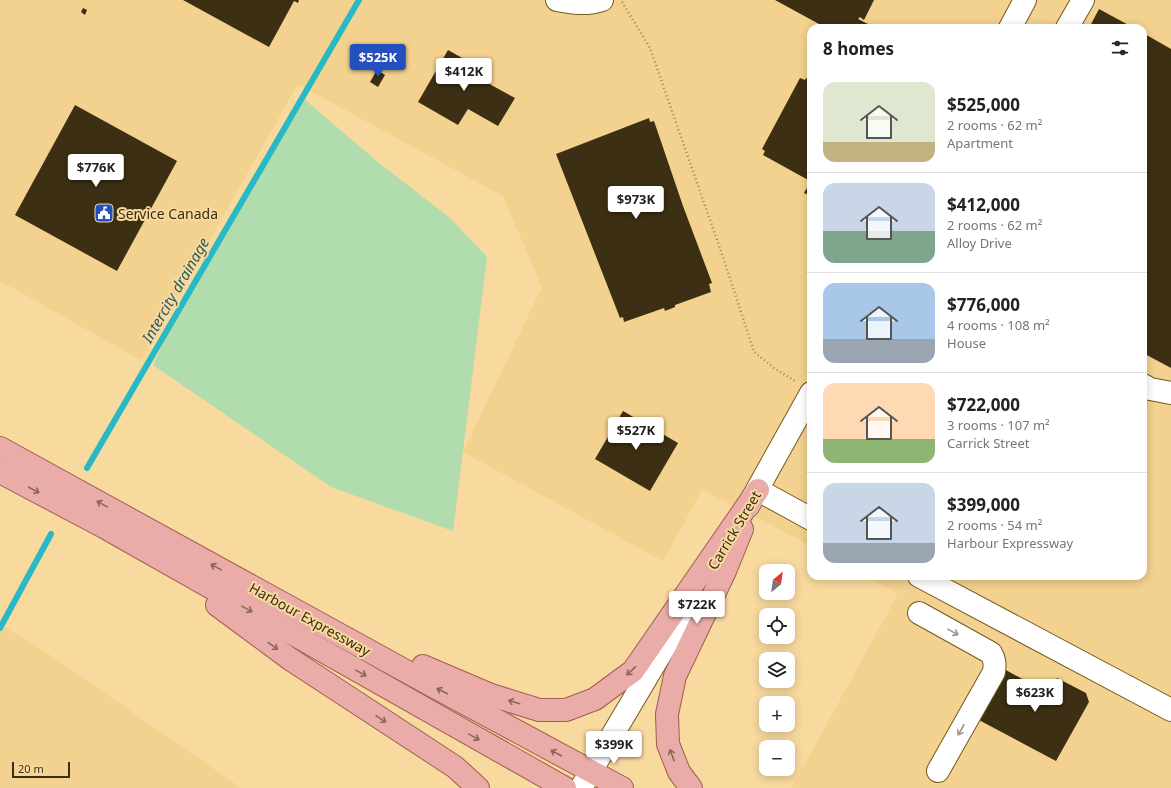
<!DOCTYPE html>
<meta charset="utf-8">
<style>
:root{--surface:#fff;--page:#f6f6f6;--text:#222;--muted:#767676;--line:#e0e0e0;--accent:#2350be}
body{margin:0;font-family:"Noto Sans",sans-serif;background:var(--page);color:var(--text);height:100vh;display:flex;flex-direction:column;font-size:15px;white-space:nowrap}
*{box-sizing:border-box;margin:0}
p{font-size:13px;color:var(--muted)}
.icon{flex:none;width:22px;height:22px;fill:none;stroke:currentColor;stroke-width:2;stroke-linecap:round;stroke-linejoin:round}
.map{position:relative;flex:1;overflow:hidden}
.drawer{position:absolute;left:807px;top:24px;width:340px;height:556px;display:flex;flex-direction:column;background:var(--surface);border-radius:12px;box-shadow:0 2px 10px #0003}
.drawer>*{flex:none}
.needle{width:26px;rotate:29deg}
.buttons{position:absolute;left:759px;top:564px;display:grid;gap:8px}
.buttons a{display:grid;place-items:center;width:36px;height:36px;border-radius:8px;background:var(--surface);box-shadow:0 2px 10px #0003;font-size:20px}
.scale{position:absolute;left:12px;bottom:10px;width:58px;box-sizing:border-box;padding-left:4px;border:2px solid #3a2e16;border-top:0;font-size:11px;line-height:14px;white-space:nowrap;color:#3a2e16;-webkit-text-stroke:3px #f8d99e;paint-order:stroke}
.price{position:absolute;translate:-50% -34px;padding:0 9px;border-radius:4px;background:#fff;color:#222;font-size:13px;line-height:26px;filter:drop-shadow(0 1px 2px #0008)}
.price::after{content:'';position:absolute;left:50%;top:24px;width:12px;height:9px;margin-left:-6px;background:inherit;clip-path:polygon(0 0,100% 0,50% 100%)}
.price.selected{background:var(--accent);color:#fff}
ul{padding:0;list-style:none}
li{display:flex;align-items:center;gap:12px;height:100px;padding:0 16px}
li+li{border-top:1px solid var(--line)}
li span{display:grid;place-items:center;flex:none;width:112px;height:80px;border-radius:12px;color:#555}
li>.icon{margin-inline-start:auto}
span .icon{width:48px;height:48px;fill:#fffc;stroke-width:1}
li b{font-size:17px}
h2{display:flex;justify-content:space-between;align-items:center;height:48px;padding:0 16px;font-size:17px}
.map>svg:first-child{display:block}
.built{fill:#f3d18e}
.green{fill:#b0dcae}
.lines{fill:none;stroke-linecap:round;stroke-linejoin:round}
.stream{stroke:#27b9c5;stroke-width:6}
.building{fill:#3c2f13}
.minor-casing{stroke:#73591d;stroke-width:24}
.major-casing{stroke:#a25c50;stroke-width:24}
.path{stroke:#9c865c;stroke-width:2.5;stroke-dasharray:1 3;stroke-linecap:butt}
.minor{stroke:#fff;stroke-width:22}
.major{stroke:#e9aca9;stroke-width:22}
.oneway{stroke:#896758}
.oneway2{stroke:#9c968a}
.labels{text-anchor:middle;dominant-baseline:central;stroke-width:4;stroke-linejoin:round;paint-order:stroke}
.poi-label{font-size:14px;fill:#3a2e16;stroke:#f8d99e;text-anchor:start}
.street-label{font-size:14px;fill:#3a2e16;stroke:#f8d99e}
.water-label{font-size:15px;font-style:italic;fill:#255c61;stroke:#f8d99e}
</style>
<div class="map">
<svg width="1171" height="788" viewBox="0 0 1171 788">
<rect width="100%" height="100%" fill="#f8d99e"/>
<g class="built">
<polygon points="0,0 1171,0 1171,788 792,788 898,594 865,576 1143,576 1143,28 811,28 811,546 762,520 702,490 663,561 463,452 542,287 503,196 298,84 141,360 0,281"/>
<polygon points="0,624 47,653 241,788 0,788"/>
</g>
<polygon class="green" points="305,100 379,163 450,218 487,257 453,531 331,487 153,365 195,275 212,251"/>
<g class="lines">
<g class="stream">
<polyline points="87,468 359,0"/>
<polyline points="0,628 51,534"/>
</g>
</g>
<g class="building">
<polygon points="183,0 299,0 298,3 294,1 269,47"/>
<polygon points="775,0 874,0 864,20 860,17 858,19 870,25 869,28 817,28 819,24"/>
<polygon points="83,8 87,10 85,15 81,12"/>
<polygon points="1099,9 1134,28 1089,28"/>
<polygon points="1143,33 1171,49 1171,368 1143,353"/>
<polygon points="448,50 489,73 484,81 515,98 498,126 468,109 458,125 418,102"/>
<polygon points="377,70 385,75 378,87 370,82"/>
<polygon points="800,78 805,80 806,78 811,81 810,181 763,155 765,151 762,149"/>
<polygon points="75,105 177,161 117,271 15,215"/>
<polygon points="649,118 650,122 654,121 683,206 712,283 709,284 711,292 675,305 675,307 665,311 664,308 624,322 623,317 620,318 556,154"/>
<polygon points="811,181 811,196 804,193"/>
<polygon points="623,411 678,443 650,491 595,459"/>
<polygon points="1004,669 1048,693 1057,678 1086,693 1089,702 1056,761 977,719"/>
</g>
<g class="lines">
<g class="minor-casing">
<g id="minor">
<path d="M557,0C572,3 587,5 602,0"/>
<polyline points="1010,28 1025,0"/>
<polyline points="1067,28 1083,0"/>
<polyline points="1143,385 1150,389 1171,393"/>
<polyline points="758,490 811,519"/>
<polyline points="748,506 811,393"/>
<polyline points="919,576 1171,710"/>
<path d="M919,613L991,653C995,660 995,664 994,672L938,771"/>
<polyline points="581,788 689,606"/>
</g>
</g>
<g class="major-casing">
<g id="major">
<polyline points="0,448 433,686 622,788"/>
<polyline points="0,472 104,527 565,788"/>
<polyline points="217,605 290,659 455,767 478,788"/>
<polyline points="423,666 491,695 539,710 566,710 595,699 633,671 758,490"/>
<polyline points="691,788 679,772 668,744 667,714 675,676 725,571 742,529"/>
</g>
</g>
<polyline class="path" points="622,2 650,48 724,260 754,352 774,368 795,381"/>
<use href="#minor" class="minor"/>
<use href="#major" class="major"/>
</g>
<defs><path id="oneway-shaft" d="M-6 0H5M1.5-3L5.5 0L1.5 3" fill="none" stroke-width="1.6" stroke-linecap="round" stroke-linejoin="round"/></defs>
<g class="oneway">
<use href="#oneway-shaft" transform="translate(34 490) rotate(28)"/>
<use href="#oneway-shaft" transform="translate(102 504) rotate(-151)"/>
<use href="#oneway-shaft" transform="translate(216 567) rotate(-151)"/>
<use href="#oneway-shaft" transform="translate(247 609) rotate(29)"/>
<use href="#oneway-shaft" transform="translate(273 646) rotate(36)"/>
<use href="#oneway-shaft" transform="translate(631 671) rotate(136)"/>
<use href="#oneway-shaft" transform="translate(361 673) rotate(29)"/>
<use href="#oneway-shaft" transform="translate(442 691) rotate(-152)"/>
<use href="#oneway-shaft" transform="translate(514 702) rotate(-163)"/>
<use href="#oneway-shaft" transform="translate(381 719) rotate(34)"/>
<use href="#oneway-shaft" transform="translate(474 737) rotate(29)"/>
<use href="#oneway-shaft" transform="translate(556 753) rotate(-152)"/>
<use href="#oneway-shaft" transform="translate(672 755) rotate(-110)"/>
</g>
<g class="oneway2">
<use href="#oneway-shaft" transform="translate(953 632) rotate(29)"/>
<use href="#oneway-shaft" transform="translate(961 730) rotate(119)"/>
</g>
<defs>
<g id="civic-square" transform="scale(1)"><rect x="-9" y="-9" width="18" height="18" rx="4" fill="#2350be" stroke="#f8d99e"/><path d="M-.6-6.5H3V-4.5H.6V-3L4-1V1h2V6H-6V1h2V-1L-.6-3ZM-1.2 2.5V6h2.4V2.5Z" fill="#fff"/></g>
</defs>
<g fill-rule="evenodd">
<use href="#civic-square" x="104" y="213"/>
</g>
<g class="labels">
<g class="poi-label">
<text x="118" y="213">Service Canada</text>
</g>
<g class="street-label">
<text transform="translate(734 530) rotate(-59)">Carrick Street</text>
<text transform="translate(310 619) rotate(29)">Harbour Expressway</text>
</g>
<g class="water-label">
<text transform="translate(175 290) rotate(-60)">Intercity drainage</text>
</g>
</g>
</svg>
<div class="buttons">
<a><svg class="needle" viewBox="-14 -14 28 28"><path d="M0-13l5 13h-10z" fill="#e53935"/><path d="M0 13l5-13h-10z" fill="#767676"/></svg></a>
<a><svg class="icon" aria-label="locate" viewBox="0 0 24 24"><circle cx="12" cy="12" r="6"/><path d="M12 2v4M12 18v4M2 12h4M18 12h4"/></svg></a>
<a><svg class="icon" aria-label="layers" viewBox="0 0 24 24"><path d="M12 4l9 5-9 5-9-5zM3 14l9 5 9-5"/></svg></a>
<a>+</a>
<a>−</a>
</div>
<div class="scale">20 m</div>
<b class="price selected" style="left:378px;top:78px">$525K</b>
<b class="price" style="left:464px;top:92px">$412K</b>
<b class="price" style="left:96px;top:188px">$776K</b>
<b class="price" style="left:636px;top:220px">$973K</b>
<b class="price" style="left:636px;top:451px">$527K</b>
<b class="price" style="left:697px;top:625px">$722K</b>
<b class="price" style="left:1035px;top:713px">$623K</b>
<b class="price" style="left:614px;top:765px">$399K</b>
<section class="drawer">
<h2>8 homes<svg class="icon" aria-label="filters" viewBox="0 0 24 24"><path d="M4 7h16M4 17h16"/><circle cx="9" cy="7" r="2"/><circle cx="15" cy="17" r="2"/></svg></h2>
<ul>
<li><span style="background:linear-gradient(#dfe7d0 75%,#c2b280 0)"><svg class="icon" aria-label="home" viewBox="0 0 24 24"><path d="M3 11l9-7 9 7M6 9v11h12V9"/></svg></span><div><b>$525,000</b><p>2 rooms · 62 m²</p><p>Apartment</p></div></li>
<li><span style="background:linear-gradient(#c9d6e8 60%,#7fa58c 0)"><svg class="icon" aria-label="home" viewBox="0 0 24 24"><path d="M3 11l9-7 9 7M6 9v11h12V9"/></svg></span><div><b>$412,000</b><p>2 rooms · 62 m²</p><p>Alloy Drive</p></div></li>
<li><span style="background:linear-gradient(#a9c7e8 70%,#9aa5b1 0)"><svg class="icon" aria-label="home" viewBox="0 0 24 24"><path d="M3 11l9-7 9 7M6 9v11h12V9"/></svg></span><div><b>$776,000</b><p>4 rooms · 108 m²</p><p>House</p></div></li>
<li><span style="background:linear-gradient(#ffd9b3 70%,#8fb573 0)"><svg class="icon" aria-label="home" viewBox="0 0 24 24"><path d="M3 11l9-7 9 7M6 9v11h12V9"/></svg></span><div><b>$722,000</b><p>3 rooms · 107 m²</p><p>Carrick Street</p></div></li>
<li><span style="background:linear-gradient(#c9d6e8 75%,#9aa5b1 0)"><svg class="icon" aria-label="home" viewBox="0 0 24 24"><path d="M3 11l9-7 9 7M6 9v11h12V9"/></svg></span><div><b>$399,000</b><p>2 rooms · 54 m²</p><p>Harbour Expressway</p></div></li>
</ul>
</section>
</div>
